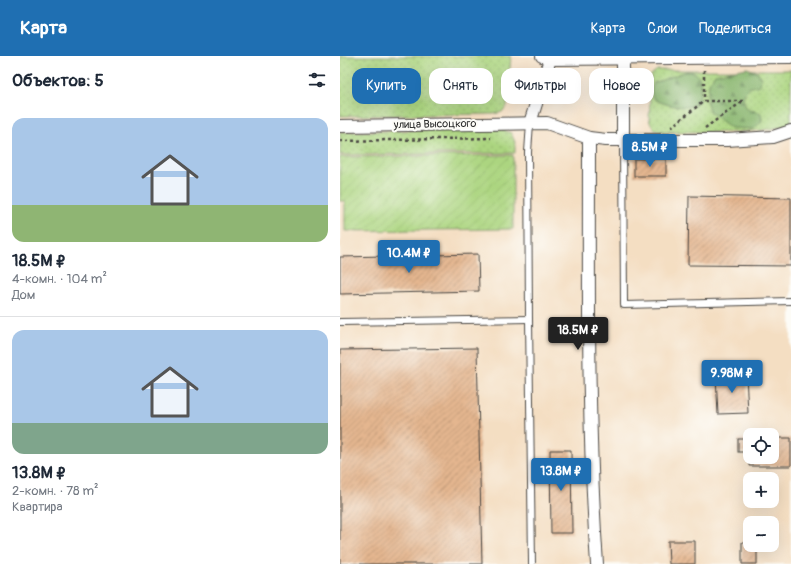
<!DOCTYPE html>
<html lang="ru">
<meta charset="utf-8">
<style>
:root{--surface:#fff;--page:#f6f6f7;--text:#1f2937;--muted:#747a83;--line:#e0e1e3;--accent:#1f6fb2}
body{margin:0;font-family:Pangolin,sans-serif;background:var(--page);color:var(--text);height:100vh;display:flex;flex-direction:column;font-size:15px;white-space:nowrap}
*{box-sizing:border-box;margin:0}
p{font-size:13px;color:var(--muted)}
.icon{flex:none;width:22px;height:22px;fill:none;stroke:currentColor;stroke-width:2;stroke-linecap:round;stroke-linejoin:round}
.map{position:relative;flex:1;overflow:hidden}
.details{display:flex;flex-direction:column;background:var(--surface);width:340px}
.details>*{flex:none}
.hud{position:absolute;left:12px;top:12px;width:379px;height:36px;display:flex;gap:8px}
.tools{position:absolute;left:403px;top:372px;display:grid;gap:8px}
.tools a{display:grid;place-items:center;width:36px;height:36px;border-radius:8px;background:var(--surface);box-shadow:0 4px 16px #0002;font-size:20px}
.price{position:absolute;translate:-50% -34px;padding:0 9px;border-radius:4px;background:var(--accent);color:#fff;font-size:13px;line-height:26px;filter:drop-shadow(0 1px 2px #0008)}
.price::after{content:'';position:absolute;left:50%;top:24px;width:12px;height:9px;margin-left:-6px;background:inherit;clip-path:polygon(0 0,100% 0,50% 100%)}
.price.current{background:#222;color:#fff}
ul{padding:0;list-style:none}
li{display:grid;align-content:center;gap:8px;height:212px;padding:0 12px}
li+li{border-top:1px solid var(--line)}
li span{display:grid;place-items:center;height:124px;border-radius:12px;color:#555}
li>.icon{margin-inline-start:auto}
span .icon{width:72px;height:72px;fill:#fffc;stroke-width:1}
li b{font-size:17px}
h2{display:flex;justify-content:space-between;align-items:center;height:48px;padding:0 12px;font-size:17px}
.pill{padding:0 14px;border-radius:12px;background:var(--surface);box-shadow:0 4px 16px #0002;font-size:14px;line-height:36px}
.pill.current{background:var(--accent);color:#fff}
header{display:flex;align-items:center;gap:24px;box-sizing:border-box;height:56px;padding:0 20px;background:var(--accent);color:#fff}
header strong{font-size:19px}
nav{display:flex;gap:22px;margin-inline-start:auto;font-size:14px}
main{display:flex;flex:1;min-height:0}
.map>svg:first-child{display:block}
.grass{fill:url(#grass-dots);stroke:#6c8056}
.forest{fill:url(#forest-firs);stroke:#5a704c}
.garden{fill:url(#garden-furrows);stroke:#6c8056}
.building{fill:url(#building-hatch)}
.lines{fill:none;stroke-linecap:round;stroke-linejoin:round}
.lane-casing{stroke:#494642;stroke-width:8}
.street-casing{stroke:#494642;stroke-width:14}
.path{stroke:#494642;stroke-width:2.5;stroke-dasharray:3 3;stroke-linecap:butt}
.lane{stroke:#fff;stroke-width:6}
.street{stroke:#fff;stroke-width:12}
.labels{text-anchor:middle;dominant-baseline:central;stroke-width:4;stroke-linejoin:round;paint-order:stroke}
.street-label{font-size:11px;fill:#2b2b2b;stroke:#fdfcf7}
</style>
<header>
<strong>Карта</strong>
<nav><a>Карта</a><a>Слои</a><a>Поделиться</a></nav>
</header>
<main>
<section class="details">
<h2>Объектов: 5<svg class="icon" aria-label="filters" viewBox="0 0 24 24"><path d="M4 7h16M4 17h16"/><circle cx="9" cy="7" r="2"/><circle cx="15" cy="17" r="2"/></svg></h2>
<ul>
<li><span style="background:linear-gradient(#a9c7e8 70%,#8fb573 0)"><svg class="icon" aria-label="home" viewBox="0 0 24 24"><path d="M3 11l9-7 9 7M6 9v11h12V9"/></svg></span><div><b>18.5M ₽</b><p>4-комн. · 104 m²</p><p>Дом</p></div></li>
<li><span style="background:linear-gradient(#a9c7e8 75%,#7fa58c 0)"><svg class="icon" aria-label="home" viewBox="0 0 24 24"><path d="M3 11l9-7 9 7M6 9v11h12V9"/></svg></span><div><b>13.8M ₽</b><p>2-комн. · 78 m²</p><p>Квартира</p></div></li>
</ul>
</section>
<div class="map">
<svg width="451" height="508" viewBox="0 0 451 508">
<defs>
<pattern id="grass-dots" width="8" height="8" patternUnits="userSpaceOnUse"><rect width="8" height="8" fill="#acd580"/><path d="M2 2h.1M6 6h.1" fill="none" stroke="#94b76f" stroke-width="1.8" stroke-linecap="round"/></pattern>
<pattern id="forest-firs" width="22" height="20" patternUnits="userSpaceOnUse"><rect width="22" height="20" fill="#89b66e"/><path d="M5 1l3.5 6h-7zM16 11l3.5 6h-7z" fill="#70945b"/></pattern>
<pattern id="garden-furrows" width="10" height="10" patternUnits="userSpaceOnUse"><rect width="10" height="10" fill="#acd580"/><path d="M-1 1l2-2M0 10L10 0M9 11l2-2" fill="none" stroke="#94b76f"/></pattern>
<pattern id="building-hatch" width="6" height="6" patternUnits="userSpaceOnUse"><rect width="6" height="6" fill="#e4b68f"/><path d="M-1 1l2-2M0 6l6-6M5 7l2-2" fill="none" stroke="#b99475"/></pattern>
</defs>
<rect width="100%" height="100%" fill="#fdfcf7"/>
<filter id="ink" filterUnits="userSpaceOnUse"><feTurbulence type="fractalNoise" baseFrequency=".025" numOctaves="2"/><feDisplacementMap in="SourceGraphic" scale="8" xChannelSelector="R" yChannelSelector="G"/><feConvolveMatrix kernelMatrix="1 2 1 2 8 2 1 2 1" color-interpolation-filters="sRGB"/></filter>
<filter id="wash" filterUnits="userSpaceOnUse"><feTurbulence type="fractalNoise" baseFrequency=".012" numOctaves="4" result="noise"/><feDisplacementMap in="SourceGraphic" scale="16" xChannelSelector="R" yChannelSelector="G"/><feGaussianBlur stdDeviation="0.9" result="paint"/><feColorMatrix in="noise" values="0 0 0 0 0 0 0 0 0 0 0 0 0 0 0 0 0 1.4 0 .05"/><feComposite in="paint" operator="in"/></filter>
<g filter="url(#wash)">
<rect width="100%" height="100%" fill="#f4dec2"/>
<g class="grass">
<polygon points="0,0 171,0 167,50 162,56 154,58 0,60"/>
<path d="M317,14H451V68C415,80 363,75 324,76C316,75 311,72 309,63L311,19Z"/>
<polygon points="147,73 163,74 171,77 175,86 175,97 0,99 0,76"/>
</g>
<g class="forest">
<path d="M407,12L418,16L421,23L420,29L408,32C402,39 402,46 408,53L421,57L422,65L414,73L391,72L369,55L367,47L369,27L375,18Z"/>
<path d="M347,15L354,16C361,21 361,25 360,32C360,39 360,46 354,49C347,54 318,48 313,42L311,34L314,27Z"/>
</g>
<polygon class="garden" points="173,99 173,173 5,175 5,145 0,145 0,101"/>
<g id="blocks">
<g class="building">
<rect x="294" y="103" width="32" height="17"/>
<polygon points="349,140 451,142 451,210 348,209"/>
<polygon points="138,198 139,235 0,238 0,201"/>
<polygon points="137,292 142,508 0,508 0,294"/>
<polygon points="406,318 408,357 378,358 376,320"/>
<polygon points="432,382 451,382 451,410 409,410 409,401 432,401"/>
<rect x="398" y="383" width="12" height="13"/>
<polygon points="210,394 231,394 232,477 211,477"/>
<polygon points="328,485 355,485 355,508 329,508"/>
<polygon points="402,486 410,486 410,489 417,489 417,508 402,508"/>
</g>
</g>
</g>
<g filter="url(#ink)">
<use href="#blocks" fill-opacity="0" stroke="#494642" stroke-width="1"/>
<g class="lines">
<g class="lane-casing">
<g id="lane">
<polyline points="190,67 188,96 189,263 192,508"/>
<polyline points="283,84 284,249 451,245"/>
<polyline points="0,266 189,263"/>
</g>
</g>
<g class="street-casing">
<g id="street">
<polyline points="202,0 210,3 451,1"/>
<polyline points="190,67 210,3"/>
<polyline points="0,70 207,67 249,82 266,84 387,84 433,81 451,75"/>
<path d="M249,82C249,223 247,366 257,508"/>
<polyline points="283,84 283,2"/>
</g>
</g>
<g class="path">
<polyline points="364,14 364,45"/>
<polyline points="331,71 364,45 403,45"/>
<polyline points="365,72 403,45"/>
<polyline points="0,85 151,82"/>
</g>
<use href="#lane" class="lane"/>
<use href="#street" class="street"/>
</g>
</g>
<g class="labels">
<g class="street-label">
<text transform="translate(95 68) rotate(-1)">улица Высоцкого</text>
</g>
</g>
</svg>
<div class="tools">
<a><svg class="icon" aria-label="locate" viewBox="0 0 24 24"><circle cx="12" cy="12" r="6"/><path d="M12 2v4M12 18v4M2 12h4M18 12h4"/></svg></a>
<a>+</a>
<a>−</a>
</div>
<b class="price" style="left:310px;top:112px">8.5M ₽</b>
<b class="price" style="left:69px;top:218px">10.4M ₽</b>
<b class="price current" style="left:238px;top:295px">18.5M ₽</b>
<b class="price" style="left:392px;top:338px">9.98M ₽</b>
<b class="price" style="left:221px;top:436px">13.8M ₽</b>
<div class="hud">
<a class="pill current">Купить</a>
<a class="pill">Снять</a>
<a class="pill">Фильтры</a>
<a class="pill">Новое</a>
</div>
</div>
</main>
